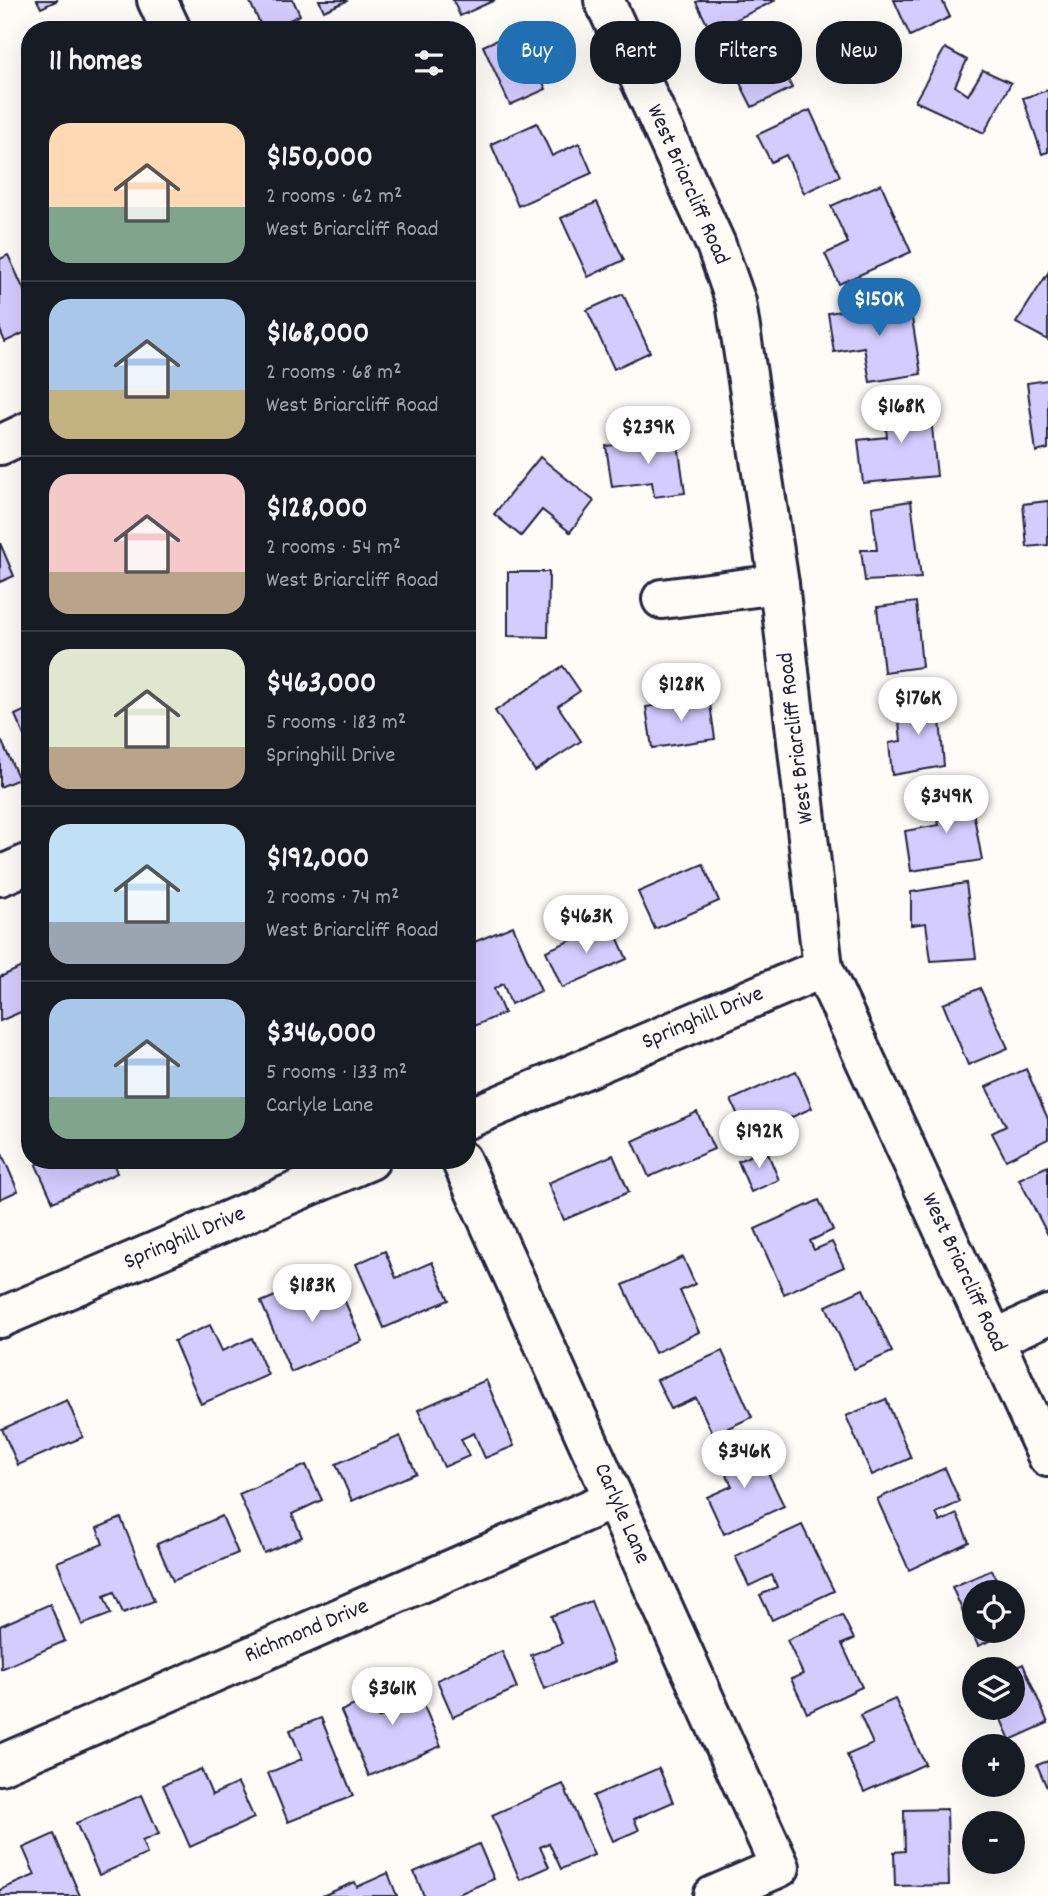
<!DOCTYPE html>
<meta charset="utf-8">
<style>
:root{--surface:#171b24;--page:#242831;--text:#f1f3f6;--muted:#9ea1a6;--line:#363941;--accent:#1f6fb2}
body{margin:0;font-family:Dekko,sans-serif;background:var(--page);color:var(--text);height:100vh;display:flex;flex-direction:column;font-size:26px;white-space:nowrap}
*{box-sizing:border-box;margin:0}
p{font-size:23px;color:var(--muted)}
.icon{flex:none;width:38px;height:38px;fill:none;stroke:currentColor;stroke-width:2;stroke-linecap:round;stroke-linejoin:round}
.map{position:relative;flex:1;overflow:hidden}
.sheet{position:absolute;left:21px;top:21px;width:455px;height:1148px;display:flex;flex-direction:column;background:var(--surface);border-radius:28px;box-shadow:0 7px 28px #0002}
.sheet>*{flex:none}
.top-card{position:absolute;left:497px;top:21px;width:444px;height:63px;display:flex;gap:14px}
.buttons{position:absolute;left:962px;top:1580px;display:grid;gap:14px}
.buttons a{display:grid;place-items:center;width:63px;height:63px;border-radius:50%;background:var(--surface);box-shadow:0 7px 28px #0002;font-size:35px}
.price{position:absolute;translate:-50% -60px;padding:0 16px;border-radius:24px;background:#fff;color:#222;font-size:23px;line-height:46px;filter:drop-shadow(0 2px 4px #0008)}
.price::after{content:'';position:absolute;left:50%;top:42px;width:21px;height:16px;margin-left:-10px;background:inherit;clip-path:polygon(0 0,100% 0,50% 100%)}
.price.on{background:var(--accent);color:#fff}
ul{padding:0;list-style:none}
li{display:flex;align-items:center;gap:21px;height:175px;padding:0 28px}
li+li{border-top:2px solid var(--line)}
li span{display:grid;place-items:center;flex:none;width:196px;height:140px;border-radius:21px;color:#555}
li>.icon{margin-inline-start:auto}
span .icon{width:84px;height:84px;fill:#fffc;stroke-width:1}
li b{font-size:30px}
h2{display:flex;justify-content:space-between;align-items:center;height:84px;padding:0 28px;font-size:30px}
.pill{padding:0 24px;border-radius:28px;background:var(--surface);box-shadow:0 7px 28px #0002;font-size:24px;line-height:63px}
.pill.on{background:var(--accent);color:#fff}
.map>svg:first-child{display:block}
.building{fill:#d4ccff;stroke:#22223b;stroke-width:2}
.lines{fill:none;stroke-linecap:round;stroke-linejoin:round}
.minor-casing{stroke:#22223b;stroke-width:44}
.minor{stroke:#fdfcf7;stroke-width:38}
.labels{text-anchor:middle;dominant-baseline:central;stroke-width:5;stroke-linejoin:round;paint-order:stroke}
.street-label{font-size:23px;fill:#22223b;stroke:#fdfcf7}
</style>
<div class="map">
<svg width="1048" height="1896" viewBox="0 0 1048 1896">
<rect width="100%" height="100%" fill="#fdfcf7"/>
<filter id="ink" filterUnits="userSpaceOnUse"><feTurbulence type="fractalNoise" baseFrequency=".0143" numOctaves="2"/><feDisplacementMap in="SourceGraphic" scale="14" xChannelSelector="R" yChannelSelector="G"/><feConvolveMatrix kernelMatrix="1 2 1 2 8 2 1 2 1" color-interpolation-filters="sRGB"/></filter>
<g filter="url(#ink)">
<g class="building">
<polygon points="37,0 58,0 41,8"/>
<polygon points="249,0 293,0 300,15 269,30 263,30"/>
<polygon points="319,0 346,0 347,1 324,11"/>
<polygon points="453,0 495,0 460,16"/>
<polygon points="701,0 776,0 711,32 696,2"/>
<polygon points="894,0 942,0 950,17 910,36"/>
<polygon points="519,30 546,89 510,105 483,46"/>
<polygon points="765,31 792,88 752,107 724,51"/>
<polygon points="945,48 967,60 955,86 968,95 983,70 1011,83 984,133 915,101"/>
<polygon points="1048,90 1048,152 1042,154 1023,98"/>
<polygon points="810,110 840,176 804,193 786,155 771,162 757,135"/>
<polygon points="537,123 552,156 579,143 592,173 518,206 491,144"/>
<polygon points="881,184 911,252 839,284 825,254 848,243 831,206"/>
<polygon points="597,202 624,260 588,277 561,218"/>
<polygon points="8,255 30,303 30,330 5,342 0,330 0,259"/>
<polygon points="1048,273 1048,340 1016,323"/>
<polygon points="623,294 650,352 614,369 587,310"/>
<polygon points="909,300 921,374 870,382 864,347 834,352 828,313"/>
<polygon points="1048,380 1048,449 1036,452 1027,383"/>
<polygon points="929,398 937,476 863,483 858,440 887,437 883,403"/>
<polygon points="677,437 685,493 654,497 652,482 612,487 606,446"/>
<polygon points="540,457 594,501 570,532 542,510 521,536 494,514"/>
<polygon points="911,501 921,578 865,581 861,550 877,550 872,507"/>
<polygon points="1048,501 1048,545 1027,547 1023,504"/>
<polygon points="0,543 14,576 0,582"/>
<polygon points="508,572 549,572 548,637 508,636"/>
<polygon points="916,602 922,667 884,672 877,607"/>
<polygon points="563,666 580,691 558,706 581,741 535,771 495,711"/>
<polygon points="709,697 715,739 652,748 646,707"/>
<polygon points="938,697 944,766 892,775 889,743 901,741 897,701"/>
<polygon points="30,708 30,747 29,747 15,715"/>
<polygon points="2,742 19,779 0,787 0,743"/>
<polygon points="969,789 982,860 911,871 905,831 939,825 933,794"/>
<polygon points="703,864 719,901 655,929 638,892"/>
<polygon points="966,883 976,958 931,961 926,923 911,925 911,892"/>
<polygon points="611,923 627,959 562,988 546,951"/>
<polygon points="513,926 541,991 511,1004 503,984 494,989 504,1013 470,1028 467,1021 467,945"/>
<polygon points="24,966 30,978 30,1008 0,1021 0,977"/>
<polygon points="980,988 1008,1048 968,1065 943,1004"/>
<polygon points="1026,1069 1048,1119 1048,1139 1006,1160 992,1133 1006,1126 986,1087"/>
<polygon points="796,1071 812,1108 748,1137 731,1100"/>
<polygon points="697,1112 714,1149 649,1177 633,1141"/>
<polygon points="766,1149 779,1180 751,1192 738,1161"/>
<polygon points="2,1154 18,1191 0,1199 0,1155"/>
<polygon points="613,1155 629,1192 564,1220 548,1183"/>
<polygon points="47,1160 112,1160 117,1173 53,1202 36,1165"/>
<polygon points="1048,1166 1048,1235 1019,1179"/>
<polygon points="819,1200 833,1230 810,1241 814,1250 832,1242 844,1267 784,1294 755,1229"/>
<polygon points="385,1251 396,1278 432,1262 449,1300 384,1328 356,1264"/>
<polygon points="683,1257 695,1284 680,1291 699,1332 655,1353 623,1285"/>
<polygon points="334,1276 362,1341 291,1372 261,1302 294,1288 305,1313 313,1309 305,1288"/>
<polygon points="863,1289 892,1352 854,1369 826,1306"/>
<polygon points="210,1325 222,1351 252,1338 268,1375 201,1404 174,1341"/>
<polygon points="722,1351 752,1417 713,1435 696,1398 671,1409 657,1380"/>
<polygon points="486,1380 514,1446 485,1458 474,1433 461,1439 469,1456 444,1467 418,1410"/>
<polygon points="886,1399 911,1458 872,1475 846,1416"/>
<polygon points="67,1400 83,1437 18,1465 2,1429"/>
<polygon points="400,1436 416,1473 352,1501 336,1464"/>
<polygon points="753,1441 784,1506 724,1534 707,1497 732,1486 718,1457"/>
<polygon points="306,1465 322,1500 292,1514 302,1537 264,1553 239,1494"/>
<polygon points="945,1468 960,1502 936,1513 940,1522 957,1514 969,1542 909,1570 877,1499"/>
<polygon points="222,1516 238,1553 173,1581 157,1544"/>
<polygon points="121,1518 154,1601 123,1613 114,1592 104,1596 111,1614 82,1625 57,1562 103,1544 97,1528"/>
<polygon points="802,1525 834,1591 772,1620 760,1595 777,1587 772,1575 749,1586 735,1556"/>
<polygon points="992,1570 1002,1592 975,1592 975,1631 1013,1631 978,1646 952,1587"/>
<polygon points="591,1601 615,1662 544,1689 531,1655 562,1643 551,1616"/>
<polygon points="50,1604 65,1641 1,1669 0,1626"/>
<polygon points="842,1615 854,1639 842,1644 862,1687 807,1713 791,1679 803,1674 787,1640"/>
<polygon points="502,1651 517,1688 453,1717 437,1680"/>
<polygon points="1023,1664 1048,1723 1010,1740 996,1708 1013,1708 1013,1670 1011,1670"/>
<polygon points="411,1675 441,1746 369,1776 341,1711 370,1698 378,1718 387,1714 377,1690"/>
<polygon points="895,1699 925,1764 864,1792 847,1755 873,1744 860,1715"/>
<polygon points="321,1718 353,1796 288,1822 268,1773 302,1759 290,1730"/>
<polygon points="1048,1761 1048,1790 1037,1765"/>
<polygon points="659,1768 673,1802 634,1819 639,1830 613,1841 593,1796"/>
<polygon points="201,1769 212,1795 238,1783 254,1818 190,1847 163,1785"/>
<polygon points="563,1784 594,1855 561,1869 549,1843 540,1847 549,1867 520,1880 492,1815"/>
<polygon points="142,1795 159,1834 142,1841 147,1854 99,1875 76,1823"/>
<polygon points="947,1809 949,1885 895,1886 894,1852 905,1851 904,1810"/>
<polygon points="54,1834 80,1896 0,1896 0,1890 35,1875 23,1848"/>
<polygon points="479,1844 494,1879 454,1896 424,1896 414,1872"/>
<polygon points="388,1873 397,1896 322,1896 355,1882 357,1887"/>
</g>
<g class="lines">
<g class="minor-casing">
<g id="minor">
<polyline points="157,0 171,30"/>
<polyline points="604,0 716,245 736,302 779,584 823,968 1048,1457"/>
<polyline points="0,445 30,431"/>
<polyline points="662,599 779,584"/>
<polyline points="0,876 30,863"/>
<polyline points="467,1119 823,968"/>
<polyline points="461,1160 780,1867 713,1896"/>
<polyline points="0,1318 370,1160"/>
<polyline points="994,1339 1048,1315"/>
<polyline points="0,1765 614,1499"/>
</g>
</g>
<use href="#minor" class="minor"/>
</g>
</g>
<g class="labels">
<g class="street-label">
<text transform="translate(687 185) rotate(66)">West Briarcliff Road</text>
<text transform="translate(797 738) rotate(-97)">West Briarcliff Road</text>
<text transform="translate(703 1019) rotate(-23)">Springhill Drive</text>
<text transform="translate(185 1239) rotate(-23)">Springhill Drive</text>
<text transform="translate(963 1273) rotate(65)">West Briarcliff Road</text>
<text transform="translate(621 1514) rotate(66)">Carlyle Lane</text>
<text transform="translate(307 1632) rotate(-23)">Richmond Drive</text>
</g>
</g>
</svg>
<div class="buttons">
<a><svg class="icon" aria-label="locate" viewBox="0 0 24 24"><circle cx="12" cy="12" r="6"/><path d="M12 2v4M12 18v4M2 12h4M18 12h4"/></svg></a>
<a><svg class="icon" aria-label="layers" viewBox="0 0 24 24"><path d="M12 4l9 5-9 5-9-5zM3 14l9 5 9-5"/></svg></a>
<a>+</a>
<a>−</a>
</div>
<b class="price on" style="left:879px;top:338px">$150K</b>
<b class="price" style="left:901px;top:445px">$168K</b>
<b class="price" style="left:648px;top:466px">$239K</b>
<b class="price" style="left:681px;top:723px">$128K</b>
<b class="price" style="left:918px;top:737px">$176K</b>
<b class="price" style="left:946px;top:835px">$349K</b>
<b class="price" style="left:586px;top:955px">$463K</b>
<b class="price" style="left:759px;top:1170px">$192K</b>
<b class="price" style="left:312px;top:1324px">$183K</b>
<b class="price" style="left:744px;top:1490px">$346K</b>
<b class="price" style="left:392px;top:1727px">$361K</b>
<div class="top-card">
<a class="pill on">Buy</a>
<a class="pill">Rent</a>
<a class="pill">Filters</a>
<a class="pill">New</a>
</div>
<section class="sheet">
<h2>11 homes<svg class="icon" aria-label="filters" viewBox="0 0 24 24"><path d="M4 7h16M4 17h16"/><circle cx="9" cy="7" r="2"/><circle cx="15" cy="17" r="2"/></svg></h2>
<ul>
<li><span style="background:linear-gradient(#ffd9b3 60%,#7fa58c 0)"><svg class="icon" aria-label="home" viewBox="0 0 24 24"><path d="M3 11l9-7 9 7M6 9v11h12V9"/></svg></span><div><b>$150,000</b><p>2 rooms · 62 m²</p><p>West Briarcliff Road</p></div></li>
<li><span style="background:linear-gradient(#a9c7e8 65%,#c2b280 0)"><svg class="icon" aria-label="home" viewBox="0 0 24 24"><path d="M3 11l9-7 9 7M6 9v11h12V9"/></svg></span><div><b>$168,000</b><p>2 rooms · 68 m²</p><p>West Briarcliff Road</p></div></li>
<li><span style="background:linear-gradient(#f6c9c9 70%,#b9a48a 0)"><svg class="icon" aria-label="home" viewBox="0 0 24 24"><path d="M3 11l9-7 9 7M6 9v11h12V9"/></svg></span><div><b>$128,000</b><p>2 rooms · 54 m²</p><p>West Briarcliff Road</p></div></li>
<li><span style="background:linear-gradient(#dfe7d0 70%,#b9a48a 0)"><svg class="icon" aria-label="home" viewBox="0 0 24 24"><path d="M3 11l9-7 9 7M6 9v11h12V9"/></svg></span><div><b>$463,000</b><p>5 rooms · 183 m²</p><p>Springhill Drive</p></div></li>
<li><span style="background:linear-gradient(#bfe0f5 70%,#9aa5b1 0)"><svg class="icon" aria-label="home" viewBox="0 0 24 24"><path d="M3 11l9-7 9 7M6 9v11h12V9"/></svg></span><div><b>$192,000</b><p>2 rooms · 74 m²</p><p>West Briarcliff Road</p></div></li>
<li><span style="background:linear-gradient(#a9c7e8 70%,#7fa58c 0)"><svg class="icon" aria-label="home" viewBox="0 0 24 24"><path d="M3 11l9-7 9 7M6 9v11h12V9"/></svg></span><div><b>$346,000</b><p>5 rooms · 133 m²</p><p>Carlyle Lane</p></div></li>
</ul>
</section>
</div>
